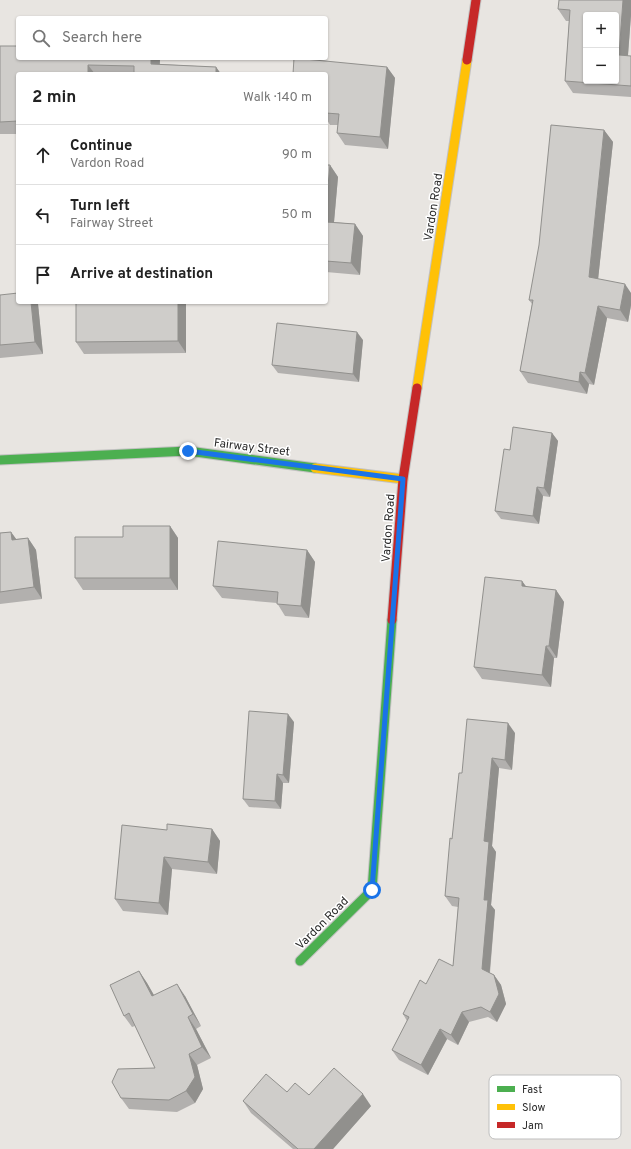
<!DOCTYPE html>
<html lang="en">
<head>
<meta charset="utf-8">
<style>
	:root { --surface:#fff; --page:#f2f2f2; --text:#222; --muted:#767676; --line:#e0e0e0 }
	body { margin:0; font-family:Overpass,sans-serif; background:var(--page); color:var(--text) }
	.controls { position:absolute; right:12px; top:12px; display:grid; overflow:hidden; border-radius:4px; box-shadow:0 1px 3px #0004 }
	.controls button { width:36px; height:36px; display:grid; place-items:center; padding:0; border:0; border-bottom:1px solid var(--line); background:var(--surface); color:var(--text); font:20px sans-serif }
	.stop { position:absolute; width:12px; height:12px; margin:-9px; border:3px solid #1a73e8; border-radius:50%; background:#fff }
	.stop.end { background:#1a73e8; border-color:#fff; box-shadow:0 1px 4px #0008 }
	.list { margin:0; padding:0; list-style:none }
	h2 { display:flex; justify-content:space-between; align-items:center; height:52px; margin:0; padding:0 16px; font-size:17px }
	h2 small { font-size:13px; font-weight:400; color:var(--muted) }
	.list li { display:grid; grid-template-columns:26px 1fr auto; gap:12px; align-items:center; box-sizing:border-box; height:60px; padding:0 16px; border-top:1px solid var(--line) }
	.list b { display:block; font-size:15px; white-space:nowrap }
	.list p { margin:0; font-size:13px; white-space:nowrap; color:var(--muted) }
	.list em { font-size:13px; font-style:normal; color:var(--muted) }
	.icon { flex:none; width:22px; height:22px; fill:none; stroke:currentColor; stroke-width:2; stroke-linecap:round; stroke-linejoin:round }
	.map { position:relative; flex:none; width:631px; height:1149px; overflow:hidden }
	.search { position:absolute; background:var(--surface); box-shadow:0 1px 3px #0004; left:16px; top:16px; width:312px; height:44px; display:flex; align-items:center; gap:10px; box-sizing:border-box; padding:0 14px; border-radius:4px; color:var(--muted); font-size:15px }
	.panel { position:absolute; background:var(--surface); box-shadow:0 1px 3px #0004; left:16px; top:72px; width:312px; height:232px; border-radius:4px }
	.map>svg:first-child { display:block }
</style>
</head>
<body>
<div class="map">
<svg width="631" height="1149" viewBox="0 0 631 1149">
	<rect width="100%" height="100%" fill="#e8e5e1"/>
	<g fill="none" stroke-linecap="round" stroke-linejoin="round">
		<g stroke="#c2c1c1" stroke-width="11">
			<g id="fast">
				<polyline points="0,460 188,451 315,468"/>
				<polyline points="300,961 372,890 392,620"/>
			</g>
		</g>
		<g stroke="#c2c1c1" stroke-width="11">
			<g id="slow">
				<polyline points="417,388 467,60"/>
				<polyline points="315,468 403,479"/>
			</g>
		</g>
		<g stroke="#c2c1c1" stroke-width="11">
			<g id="jam">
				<polyline points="467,60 476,0"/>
				<polyline points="392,620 403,479 417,388"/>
			</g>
		</g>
		<use href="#fast" stroke="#4caf50" stroke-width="9"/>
		<use href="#slow" stroke="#ffc107" stroke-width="9"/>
		<use href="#jam" stroke="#c62828" stroke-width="9"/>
	</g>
	<g fill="#b2b0ae">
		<polygon points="631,0 631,15 628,56 631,56 631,97 573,93 565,81 569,21 566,21 558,9"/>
		<polygon points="0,46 18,58 160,58 160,64 216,67 221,74 18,74 18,134 0,134"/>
		<polygon points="387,67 395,78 388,149 345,145 337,133 338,125 330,125 326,118 326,74"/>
		<polygon points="604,130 613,142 598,279 631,293 631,305 628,322 607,318 594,385 589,384 587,394 528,383 520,371 532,304 529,300"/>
		<polygon points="326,165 330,165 338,177 334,222 355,224 363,236 360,275 326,272"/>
		<polygon points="0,295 38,304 43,354 0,358"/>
		<polygon points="186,302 186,353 84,354 76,342"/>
		<polygon points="363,340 359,382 278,373 272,365"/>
		<polygon points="552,433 558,441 550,497 543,496 539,524 501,519 495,511 510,450"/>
		<polygon points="170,526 178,538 178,590 83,590 75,578 123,537"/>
		<polygon points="11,532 16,539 28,538 36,550 42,599 0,604 0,533"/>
		<polygon points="307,550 315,562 309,618 285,616 277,603 222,598 213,586"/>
		<polygon points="522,581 526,587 556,590 564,602 557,658 554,658 551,687 482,679 474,667"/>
		<polygon points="294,722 289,783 283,783 281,809 249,807 243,799"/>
		<polygon points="515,733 512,770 499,768 492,846 496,852 491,905 495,910 490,973 494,975 501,985 506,1004 497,1022 488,1017 469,1022 458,1045 447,1039 428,1075 399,1060 392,1050 407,1021 403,1014 426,984 453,966 458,907 452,906 445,896 452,839 462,773"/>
		<polygon points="212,829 220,841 217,874 172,869 168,915 123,911 115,899 167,830"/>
		<polygon points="139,971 147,983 154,995 185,996 201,1026 196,1029 211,1058 197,1065 203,1089 195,1103 177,1112 129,1109 121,1098 155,1068 135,1026 132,1027 124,1016"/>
		<polygon points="287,1092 371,1106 333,1149 293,1149 251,1113 243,1101"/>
	</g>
	<g fill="#91908d">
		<polygon points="623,0 631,0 631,15 627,67 619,55"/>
		<polygon points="151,58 160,58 159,74 151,64"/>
		<polygon points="88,65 95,74 88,74"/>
		<polygon points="216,67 221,74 216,74"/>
		<polygon points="387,67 395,78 388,149 380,137"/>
		<polygon points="604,130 613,142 597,289 589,277"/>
		<polygon points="330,165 338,177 333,233 326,223 326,207"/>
		<polygon points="355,224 363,236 360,275 351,263"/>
		<polygon points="625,284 631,293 631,305 628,322 620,310"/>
		<polygon points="31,302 37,302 38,304 43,354 35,342"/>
		<polygon points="178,302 186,302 186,353 178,341"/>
		<polygon points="598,306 607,318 594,385 585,373"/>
		<polygon points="357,332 363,340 359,382 353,374"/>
		<polygon points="580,372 589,384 587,394 579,382"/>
		<polygon points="552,433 558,441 550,497 544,488"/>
		<polygon points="537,487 543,496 539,524 533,516"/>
		<polygon points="170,526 178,538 178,590 170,578"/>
		<polygon points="11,532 19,543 12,540"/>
		<polygon points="28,538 36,550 42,599 34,587"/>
		<polygon points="307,550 315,562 309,618 301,606"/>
		<polygon points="522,581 531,593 522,586"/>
		<polygon points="556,590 564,602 557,658 549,646"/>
		<polygon points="546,646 554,658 551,687 542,675"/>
		<polygon points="288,714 294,722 289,783 283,775"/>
		<polygon points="508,723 515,733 512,770 505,760"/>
		<polygon points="492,758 499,768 492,846 496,852 491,905 495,910 489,979 482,969 484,841"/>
		<polygon points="277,774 283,783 281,809 275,801"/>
		<polygon points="212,829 220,841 217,874 208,862"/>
		<polygon points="164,857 172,869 168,915 159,903"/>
		<polygon points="139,971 147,983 161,1008 152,996"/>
		<polygon points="494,975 501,985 506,1004 497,1022 490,1012"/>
		<polygon points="177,984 185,996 201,1026 193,1014"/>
		<polygon points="462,1012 469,1022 458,1045 451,1035"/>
		<polygon points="188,1017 196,1029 211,1058 202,1047"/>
		<polygon points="440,1029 447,1039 428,1075 421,1065"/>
		<polygon points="189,1054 197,1065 203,1089 195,1103 186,1091"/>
		<polygon points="363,1094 371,1106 333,1149 314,1149"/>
	</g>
	<g fill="#cfcdca" stroke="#91908d" fill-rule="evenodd">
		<path d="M559,0H623L619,55L631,56V86L565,81L570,10L558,9ZM586,15H616V81H586Z"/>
		<polygon points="0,46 18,46 18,58 151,58 151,64 216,67 216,74 134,74 134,66 88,65 88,74 18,74 18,121 0,122"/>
		<polygon points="294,58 387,67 380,137 337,133 339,114 326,113 326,74 293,74"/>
		<polygon points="551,125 604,130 589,277 625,284 620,310 598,306 585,373 580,372 579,382 520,371 533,300 529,300 539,245"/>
		<polygon points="326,165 330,165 326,207"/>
		<polygon points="326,222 355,224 351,263 326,261"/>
		<polygon points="18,293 18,302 31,302 35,342 0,345 0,295"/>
		<polygon points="76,302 178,302 178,341 76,342"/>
		<polygon points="277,323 357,332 353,374 272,365"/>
		<polygon points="513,427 552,433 544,488 537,487 533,516 495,511 504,449 510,450"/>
		<polygon points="123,526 170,526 170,578 75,578 75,537 123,537"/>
		<polygon points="11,532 12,540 28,538 34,587 0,592 0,533"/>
		<polygon points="218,541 307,550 301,606 277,604 278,592 213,586"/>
		<polygon points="485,577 522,581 522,586 556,590 549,646 546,646 542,675 474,667"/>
		<polygon points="249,711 288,714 283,775 277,774 275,801 243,799"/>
		<polygon points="467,719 508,723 505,760 492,758 484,841 489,842 484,900 488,900 482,969 494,975 499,994 490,1012 481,1007 462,1012 451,1035 440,1029 421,1065 392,1050 409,1017 403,1014 420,980 426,984 439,959 453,966 459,898 445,896 450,838 452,839 459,773 462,773"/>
		<polygon points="167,824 212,829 208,862 164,857 159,903 115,899 122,825 167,830"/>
		<polygon points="139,971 152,996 177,984 193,1014 188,1017 202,1047 189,1054 195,1077 186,1091 169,1100 121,1098 112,1082 118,1069 155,1068 129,1013 124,1016 110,985"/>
		<polygon points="334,1068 363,1094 314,1149 298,1149 243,1101 266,1074 287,1092 295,1083 309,1095"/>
	</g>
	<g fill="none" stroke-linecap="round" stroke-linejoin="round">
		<polyline stroke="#1a73e8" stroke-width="5" points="188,451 403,479 372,890"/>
	</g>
	<g text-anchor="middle" stroke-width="3" stroke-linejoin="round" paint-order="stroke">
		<g font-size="12" fill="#2b2b2b" stroke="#fff">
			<text transform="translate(433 207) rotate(-81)" y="4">Vardon Road</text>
			<text transform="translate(252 447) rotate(7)" y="4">Fairway Street</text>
			<text transform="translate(388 528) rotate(-86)" y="4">Vardon Road</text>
			<text transform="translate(322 923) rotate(-45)" y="4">Vardon Road</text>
		</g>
	</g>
	<rect x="489" y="1075" width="132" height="64" rx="6" fill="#fff" stroke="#bfbfbf" stroke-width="1"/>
	<rect x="497" y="1086" width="18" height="6" fill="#4caf50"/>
	<rect x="497" y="1104" width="18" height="6" fill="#ffc107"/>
	<rect x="497" y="1122" width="18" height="6" fill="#c62828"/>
	<g font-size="11" fill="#2b2b2b">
		<text x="522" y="1093">Fast</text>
		<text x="522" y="1111">Slow</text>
		<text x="522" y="1129">Jam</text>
	</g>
</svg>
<div class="controls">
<button>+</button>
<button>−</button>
</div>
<div class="stop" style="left:372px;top:890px"></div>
<div class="stop end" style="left:188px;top:451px"></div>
<div class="search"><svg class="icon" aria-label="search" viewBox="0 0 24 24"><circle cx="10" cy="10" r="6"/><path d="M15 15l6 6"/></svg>Search here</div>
<section class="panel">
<h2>2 min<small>Walk · 140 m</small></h2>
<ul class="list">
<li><svg class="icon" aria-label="ahead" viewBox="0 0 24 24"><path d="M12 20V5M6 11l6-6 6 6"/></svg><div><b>Continue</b><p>Vardon Road</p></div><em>90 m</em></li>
<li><svg class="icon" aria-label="left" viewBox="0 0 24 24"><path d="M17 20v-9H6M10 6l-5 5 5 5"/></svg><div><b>Turn left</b><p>Fairway Street</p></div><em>50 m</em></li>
<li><svg class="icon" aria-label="arrive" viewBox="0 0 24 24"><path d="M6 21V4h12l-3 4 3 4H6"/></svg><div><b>Arrive at destination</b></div></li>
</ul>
</section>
</div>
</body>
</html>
